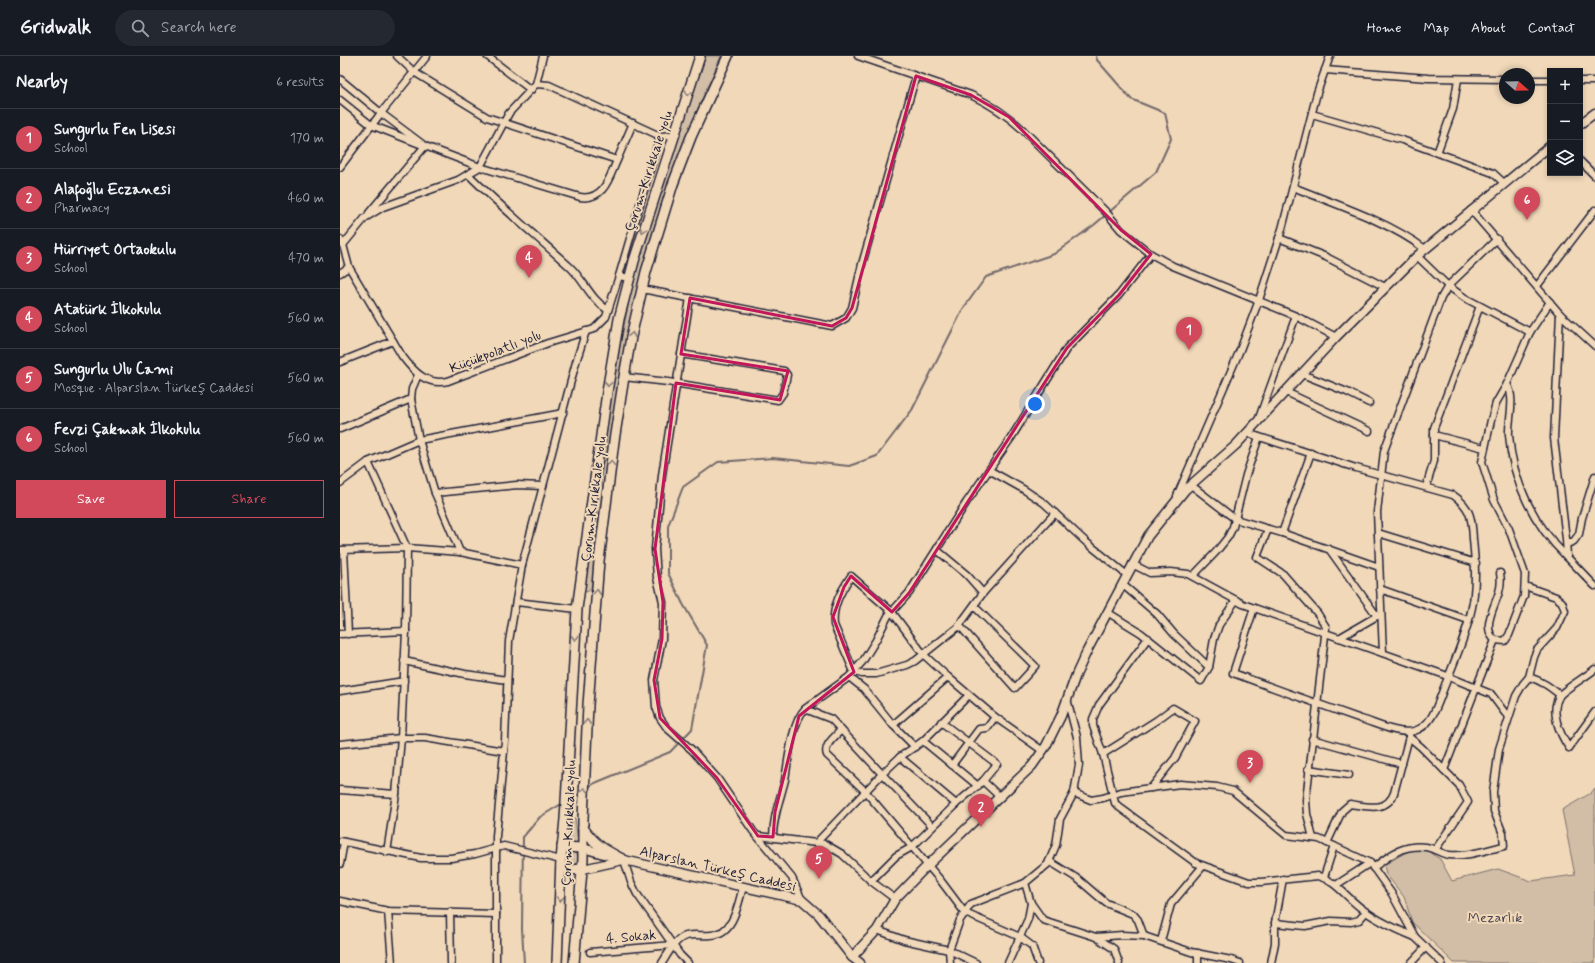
<!DOCTYPE html>
<html lang="en">
<head>
<meta charset="utf-8">
<style>
	:root { --surface:#171b24; --page:#242831; --text:#f1f3f6; --muted:#9ea1a6; --line:#363941; --accent:#d1495b }
	body { margin:0; font-family:Mynerve,sans-serif; background:var(--page); color:var(--text) }
	.controls { position:absolute; right:12px; top:12px; display:grid; overflow:hidden; border-radius:0px; box-shadow:0 2px 6px #0003 }
	.controls button { width:36px; height:36px; display:grid; place-items:center; padding:0; border:0; border-bottom:1px solid var(--line); background:var(--surface); color:var(--text); font:20px sans-serif }
	.compass { position:absolute; left:1159px; top:12px; width:36px; height:36px; border-radius:50%; background:var(--surface); box-shadow:0 2px 6px #0003; rotate:110deg }
	.you { position:absolute; left:695px; top:348px; width:14px; height:14px; margin:-10px; border:3px solid #fff; border-radius:50%; background:#1a73e8; box-shadow:0 0 0 6px #1a73e833 }
	.badge { display:grid; place-items:center; width:26px; height:26px; border-radius:50%; background:var(--accent); color:#fff; font-size:13px; font-weight:700 }
	.pin { position:absolute; translate:-50% -33px; filter:drop-shadow(0 1px 2px #0008) }
	.pin::after { content:''; position:absolute; top:21px; width:14px; height:12px; background:inherit; clip-path:polygon(0 0,100% 0,50% 100%) }
	.list { margin:0; padding:0; list-style:none }
	h2 { display:flex; justify-content:space-between; align-items:center; height:52px; margin:0; padding:0 16px; font-size:17px }
	h2 small { font-size:13px; font-weight:400; color:var(--muted) }
	.list li { display:grid; grid-template-columns:26px 1fr auto; gap:12px; align-items:center; box-sizing:border-box; height:60px; padding:0 16px; border-top:1px solid var(--line) }
	.list b { display:block; font-size:15px; white-space:nowrap }
	.list p { margin:0; font-size:13px; white-space:nowrap; color:var(--muted) }
	.list em { font-size:13px; font-style:normal; color:var(--muted) }
	.actions { display:flex; gap:8px; padding:12px 16px }
	.actions a { flex:1; padding:9px 0; border:1px solid var(--accent); border-radius:0px; text-align:center; font-size:14px; color:var(--accent) }
	.actions .main { background:var(--accent); color:#fff }
	.icon { flex:none; width:22px; height:22px; fill:none; stroke:currentColor; stroke-width:2; stroke-linecap:round; stroke-linejoin:round }
	.map { position:relative; flex:none; width:1255px; height:907px; overflow:hidden }
	header { display:flex; align-items:center; gap:24px; box-sizing:border-box; height:56px; padding:0 20px; background:var(--surface); border-bottom:1px solid var(--line) }
	header strong { font-size:19px }
	nav { display:flex; gap:22px; margin-inline-start:auto; font-size:14px }
	.search { width:280px; height:36px; background:var(--page); display:flex; align-items:center; gap:10px; box-sizing:border-box; padding:0 14px; border-radius:22px; color:var(--muted); font-size:15px }
	main { display:flex }
	aside { flex:1; background:var(--surface) }
	.map>svg:first-child { display:block }
</style>
</head>
<body>
<header>
<strong>Gridwalk</strong>
<div class="search"><svg class="icon" aria-label="search" viewBox="0 0 24 24"><circle cx="10" cy="10" r="6"/><path d="M15 15l6 6"/></svg>Search here</div>
<nav><a>Home</a><a>Map</a><a>About</a><a>Contact</a></nav>
</header>
<main>
<aside>
<h2>Nearby<small>6 results</small></h2>
<ul class="list">
<li><span class="badge">1</span><div><b>Sungurlu Fen Lisesi</b><p>School</p></div><em>170 m</em></li>
<li><span class="badge">2</span><div><b>Alafoğlu Eczanesi</b><p>Pharmacy</p></div><em>460 m</em></li>
<li><span class="badge">3</span><div><b>Hürriyet Ortaokulu</b><p>School</p></div><em>470 m</em></li>
<li><span class="badge">4</span><div><b>Atatürk İlkokulu</b><p>School</p></div><em>560 m</em></li>
<li><span class="badge">5</span><div><b>Sungurlu Ulu Cami</b><p>Mosque · Alparslan Türkeş Caddesi</p></div><em>560 m</em></li>
<li><span class="badge">6</span><div><b>Fevzi Çakmak İlkokulu</b><p>School</p></div><em>560 m</em></li>
</ul>
<div class="actions"><a class="main">Save</a><a>Share</a></div>
</aside>
<div class="map">
<svg width="1255" height="907" viewBox="0 0 1255 907">
	<rect width="100%" height="100%" fill="#f0d8b8"/>
	<filter id="ink" filterUnits="userSpaceOnUse"><feTurbulence type="fractalNoise" baseFrequency=".025" numOctaves="2"/><feDisplacementMap in="SourceGraphic" scale="8" xChannelSelector="R" yChannelSelector="G"/><feConvolveMatrix kernelMatrix="1 2 1 2 8 2 1 2 1" color-interpolation-filters="sRGB"/></filter>
	<g filter="url(#ink)">
		<g fill="#d2bea6" stroke="#7a7070">
			<path d="M366,0H381C367,32 352,64 340,97C324,138 310,181 300,223C274,325 264,430 251,533L247,536L244,535L243,530C258,435 269,339 289,245C307,162 340,80 366,0Z"/>
			<polygon points="1255,732 1255,907 1114,907 1072,866 1064,841 1046,818 1044,809 1070,794 1084,793 1100,803 1112,825 1158,813 1191,825 1235,819 1222,754 1251,737"/>
			<polygon points="232,762 235,762 238,787 228,787"/>
			<circle cx="232" cy="803" r="7"/>
		</g>
		<g fill="none" stroke-linecap="round" stroke-linejoin="round">
			<g stroke="#73696c" stroke-width="2">
				<polyline points="247,732 255,727 330,696 352,673 367,589 343,548 328,517 328,470 343,431 378,406 433,402 509,410 537,400 572,354 623,253 646,221 714,198 754,169 816,116 831,83 825,57 791,43 757,4 756,0"/>
				<polyline points="230,743 242,736"/>
				<polyline points="184,907 182,873 183,781 200,761 223,747"/>
			</g>
			<g stroke="#22223b" stroke-width="9">
				<g id="minor">
					<polyline points="57,0 74,16 147,61 277,104"/>
					<polyline points="147,0 191,34"/>
					<path d="M518,0L631,39C650,48 666,58 682,73L766,156L781,174L811,198L833,210L956,260L996,281"/>
					<polyline points="985,14 1088,22 1165,23"/>
					<path d="M0,23L41,57L85,90L140,111L240,141C265,145 270,119 278,102C283,90 288,79 293,67"/>
					<polyline points="1189,24 1210,24"/>
					<polyline points="1240,25 1255,25"/>
					<polyline points="196,28 203,0"/>
					<polyline points="0,44 31,69 85,90 29,157"/>
					<polyline points="972,58 1062,84 1153,117 1165,128"/>
					<polyline points="1097,97 1113,53 1118,23"/>
					<polyline points="1240,105 1255,120"/>
					<polyline points="0,111 41,57 87,0"/>
					<path d="M128,118C161,151 196,180 230,211C244,224 251,244 268,254"/>
					<path d="M953,131C997,149 1046,164 1085,193"/>
					<polyline points="1131,154 1220,258 1255,290"/>
					<polyline points="939,182 986,201 1045,231"/>
					<path d="M0,183L3,189L9,211L62,300C74,316 87,330 108,325L208,287L254,273L266,261L279,220L289,222"/>
					<polyline points="3,189 25,162 43,151 118,124 140,111 169,57 196,28 209,29 320,80 334,79"/>
					<polyline points="1077,200 1108,230 1125,242 1190,276"/>
					<polyline points="0,217 9,211"/>
					<polyline points="279,220 320,80"/>
					<polyline points="1197,230 1255,154"/>
					<polyline points="302,233 492,270 506,262 512,252 522,208 576,20"/>
					<polyline points="350,242 322,419 315,493 317,522 323,546 322,583 314,624 316,651 320,662 327,672 352,694 377,722 413,775 452,822 462,844"/>
					<polyline points="1220,258 1214,382 1226,483 1227,501 1255,530"/>
					<polyline points="0,306 53,285"/>
					<polyline points="962,318 1007,336 1029,347"/>
					<polyline points="78,319 72,333 71,343 79,384 95,437 120,496"/>
					<polyline points="284,321 328,326 438,344 443,337 447,319 444,315 341,298"/>
					<path d="M1167,328C1176,342 1168,364 1169,379C1172,425 1194,469 1227,501"/>
					<polyline points="946,336 1029,375"/>
					<polyline points="919,362 956,260"/>
					<polyline points="0,373 71,343"/>
					<path d="M907,377L1016,412L1113,439C1131,451 1132,463 1133,483C1135,501 1136,519 1134,538C1132,564 1115,605 1105,629C1098,646 1093,670 1074,675C1059,679 1035,667 1021,663C978,648 936,633 893,617L914,552"/>
					<polyline points="1094,379 1144,392"/>
					<polyline points="28,406 67,492 66,575 61,682 56,738 47,796"/>
					<polyline points="649,414 683,433 704,447 746,486 787,519"/>
					<polyline points="0,427 28,406 79,384 223,357"/>
					<polyline points="851,429 895,463 942,477 1039,511"/>
					<polyline points="1086,431 1094,405 1094,372 1140,250"/>
					<polyline points="95,437 177,429 203,430"/>
					<polyline points="837,440 900,294 919,244 942,173 977,37 990,0"/>
					<polyline points="928,473 917,501 943,518 978,558 986,571 966,744 967,758 973,782"/>
					<polyline points="942,477 971,397"/>
					<polyline points="1038,477 1136,507"/>
					<polyline points="1227,488 1234,485 1239,478 1242,462 1255,420"/>
					<polyline points="989,493 1037,560 1041,560"/>
					<polyline points="0,494 67,492 120,496 182,509"/>
					<polyline points="4,494 8,578"/>
					<path d="M597,494L627,519L643,537L618,571L575,605L567,609L536,618H522L514,616L494,569C492,550 501,535 511,520L552,556L584,599L608,621L655,661L703,695"/>
					<polyline points="792,508 810,517 831,516 848,518 903,548 1102,618 1151,638 1165,657 1169,660"/>
					<path d="M1160,517C1161,523 1161,530 1159,536C1155,550 1141,572 1155,584L1165,585L1169,579L1184,540L1185,518L1169,473L1154,444L1142,406L1151,364L1156,347L1167,328L1190,276L1210,246"/>
					<polyline points="853,520 876,496 888,481 893,471 906,419 919,381"/>
					<polyline points="782,528 817,558 834,578 869,611"/>
					<polyline points="1040,533 1128,564"/>
					<polyline points="643,537 715,457"/>
					<polyline points="176,546 237,553"/>
					<polyline points="767,556 801,577 861,625 869,611 874,583 879,569 896,544"/>
					<polyline points="619,569 675,632 695,610 634,550"/>
					<polyline points="0,578 66,575"/>
					<path d="M808,582L759,649L753,663V670L763,698L775,747L779,751L856,807L909,826H921L978,820C997,825 1008,844 1025,855C1040,866 1058,874 1075,881"/>
					<polyline points="999,582 1037,560"/>
					<polyline points="1043,597 1037,456 1044,395 1101,242 1108,230 1157,183"/>
					<polyline points="64,605 125,618 167,624"/>
					<path d="M1255,613C1247,620 1225,633 1220,639C1209,655 1220,678 1229,692L1255,656"/>
					<polyline points="509,621 524,633 553,669"/>
					<path d="M1189,621C1202,625 1210,631 1220,639"/>
					<polyline points="0,635 64,625"/>
					<polyline points="465,653 491,663 542,718 560,701 616,748"/>
					<path d="M501,674C495,681 483,689 487,699L525,735L601,825L625,857L680,881L692,890L698,907"/>
					<polyline points="1069,678 1069,681 1081,691 1119,729 1128,746 1095,794"/>
					<polyline points="972,683 1062,708"/>
					<polyline points="583,685 638,730"/>
					<polyline points="0,688 61,682 85,682 164,695"/>
					<polyline points="575,691 553,669 608,621"/>
					<polyline points="763,698 817,664 833,652 855,665 835,702 811,732"/>
					<polyline points="560,701 583,685 629,639"/>
					<polyline points="612,709 639,673 647,672 655,661"/>
					<polyline points="968,713 1009,719"/>
					<polyline points="1104,714 1155,584"/>
					<polyline points="643,725 660,741"/>
					<polyline points="0,734 56,738"/>
					<polyline points="734,737 751,744 763,742 781,736 840,728 877,731 893,735 946,779 979,783 1030,807 1052,838 1075,881 1102,907"/>
					<polyline points="418,780 485,788 502,798 531,825 555,843"/>
					<path d="M433,781C433,761 440,744 445,724C448,706 452,665 465,653L509,621L523,605L536,584L548,560L569,537L626,447L671,382L727,292L779,239L811,198"/>
					<polyline points="0,785 81,802 111,802 135,798 164,790 221,804"/>
					<polyline points="476,787 542,718 592,770"/>
					<path d="M987,787L1002,755L1010,748C1026,750 1047,757 1054,737L1069,681"/>
					<polyline points="284,804 291,826 297,838 340,899 348,907"/>
					<polyline points="709,805 738,823 766,847 793,858 798,864 804,880"/>
					<polyline points="0,808 4,786"/>
					<path d="M1033,812C1050,799 1063,788 1086,791C1094,792 1101,798 1109,799C1127,801 1146,794 1164,790L1163,778L1154,755L1153,736L1159,693L1176,640L1183,628L1189,621L1194,601L1197,594L1217,572L1225,555L1222,546L1216,541L1185,530"/>
					<polyline points="984,821 994,790"/>
					<polyline points="531,825 556,800 572,791 616,748 643,725 657,708 601,666"/>
					<polyline points="996,829 1030,807"/>
					<polyline points="0,845 48,855 156,858"/>
					<polyline points="691,847 703,864 756,881 774,893 779,907"/>
					<polyline points="48,855 52,907"/>
					<polyline points="110,856 111,907"/>
					<polyline points="935,867 965,870 991,865 1011,866 1019,864 1026,856"/>
					<polyline points="537,874 564,884 609,894 636,907"/>
					<polyline points="756,881 782,879 804,880 851,896 891,904 900,907"/>
					<polyline points="821,885 831,848 863,810"/>
					<polyline points="250,896 333,889"/>
					<polyline points="156,907 156,780 165,685 169,585 182,509 236,306 246,275"/>
					<path d="M322,907C328,898 335,883 346,880C354,878 363,880 371,879C394,878 398,848 403,831"/>
					<polyline points="610,907 609,894 620,864 631,848 685,827 708,808 716,789 720,763 734,737 739,709 737,681 727,643"/>
					<polyline points="668,907 688,863 691,847 685,827"/>
					<polyline points="858,907 858,897"/>
					<polyline points="931,907 935,887 935,867 943,823"/>
					<polyline points="1071,907 1086,891"/>
				</g>
			</g>
			<g stroke="#22223b" stroke-width="11">
				<g id="major">
					<polyline points="1240,68 1255,57"/>
					<polyline points="243,792 284,804 462,844 479,859 512,901 520,907"/>
					<polyline points="243,813 283,804"/>
					<polyline points="512,901 537,874 555,843 587,810 692,710 706,690 721,660 736,619 747,595 808,480 845,434 896,389 996,281 1077,200 1210,90"/>
				</g>
			</g>
			<g stroke="#22223b" stroke-width="12">
				<g id="highway">
					<path d="M243,772C256,790 265,794 284,804"/>
					<polyline points="222,791 243,792"/>
					<polyline points="221,810 229,814 243,813"/>
					<polyline points="217,907 221,804 225,763 237,553 267,336 279,263 294,205 360,0"/>
					<polyline points="234,907 243,803 243,763 248,649 259,505 274,385 284,321 291,281 306,216 333,128 351,81 388,0"/>
				</g>
			</g>
			<use href="#minor" stroke="#f0d8b8" stroke-width="6"/>
			<use href="#major" stroke="#f0d8b8" stroke-width="8"/>
			<use href="#highway" stroke="#f0d8b8" stroke-width="9"/>
		</g>
		<defs><path id="oneway-chevron" d="M-2-3.5L2.5 0L-2 3.5" fill="none" stroke-width="1.6" stroke-linecap="round" stroke-linejoin="round"/></defs>
		<g stroke="#897d7a">
			<use href="#oneway-chevron" transform="translate(348 37) rotate(108)"/>
			<use href="#oneway-chevron" transform="translate(303 174) rotate(107)"/>
			<use href="#oneway-chevron" transform="translate(292 279) rotate(-78)"/>
			<use href="#oneway-chevron" transform="translate(268 328) rotate(99)"/>
			<use href="#oneway-chevron" transform="translate(271 407) rotate(-83)"/>
			<use href="#oneway-chevron" transform="translate(257 536) rotate(-85)"/>
			<use href="#oneway-chevron" transform="translate(235 582) rotate(94)"/>
			<use href="#oneway-chevron" transform="translate(247 666) rotate(-87)"/>
			<use href="#oneway-chevron" transform="translate(244 734) rotate(-88)"/>
			<use href="#oneway-chevron" transform="translate(220 843) rotate(93)"/>
		</g>
	</g>
	<path fill="none" stroke="#c2185b" stroke-width="3" stroke-linejoin="round" d="M576,20L631,39L669,61L781,174L811,198L779,239L727,292L569,537L552,556L511,520L504,531L493,561L514,616L459,660L435,756L433,781L418,780L377,722L320,662L314,624L322,583L323,546L315,493L336,327L440,344L448,315L341,298L350,242L492,270L506,262L512,252Z"/>
	<g text-anchor="middle" stroke-width="4" stroke-linejoin="round" paint-order="stroke">
		<g font-size="14" fill="#22223b" stroke="#f0d8b8">
			<text transform="translate(308 115) rotate(-72)" y="5">Çorum-Kırıkkale yolu</text>
			<text transform="translate(155 295) rotate(-21)" y="5">Küçükpolatlı yolu</text>
			<text transform="translate(253 443) rotate(-83)" y="5">Çorum-Kırıkkale yolu</text>
			<text transform="translate(228 767) rotate(-88)" y="5">Çorum-Kırıkkale yolu</text>
			<text transform="translate(378 812) rotate(13)" y="5">Alparslan Türkeş Caddesi</text>
			<text transform="translate(291 880) rotate(-5)" y="5">4. Sokak</text>
		</g>
		<g font-size="14" fill="#454150" stroke="#f0d8b8">
			<text x="1155" y="866">Mezarlık</text>
		</g>
	</g>
</svg>
<div class="controls">
<button>+</button>
<button>−</button>
<button><svg class="icon" aria-label="layers" viewBox="0 0 24 24"><path d="M12 4l9 5-9 5-9-5zM3 14l9 5 9-5"/></svg></button>
</div>
<svg class="compass" viewBox="-18 -18 36 36"><path d="M0-13l5 13h-10z" fill="#e53935"/><path d="M0 13l5-13h-10z" fill="#9ea1a6"/></svg>
<div class="you"></div>
<div class="pin badge" style="left:849px;top:294px">1</div>
<div class="pin badge" style="left:641px;top:771px">2</div>
<div class="pin badge" style="left:910px;top:727px">3</div>
<div class="pin badge" style="left:189px;top:222px">4</div>
<div class="pin badge" style="left:479px;top:823px">5</div>
<div class="pin badge" style="left:1187px;top:164px">6</div>
</div>
</main>
</body>
</html>
